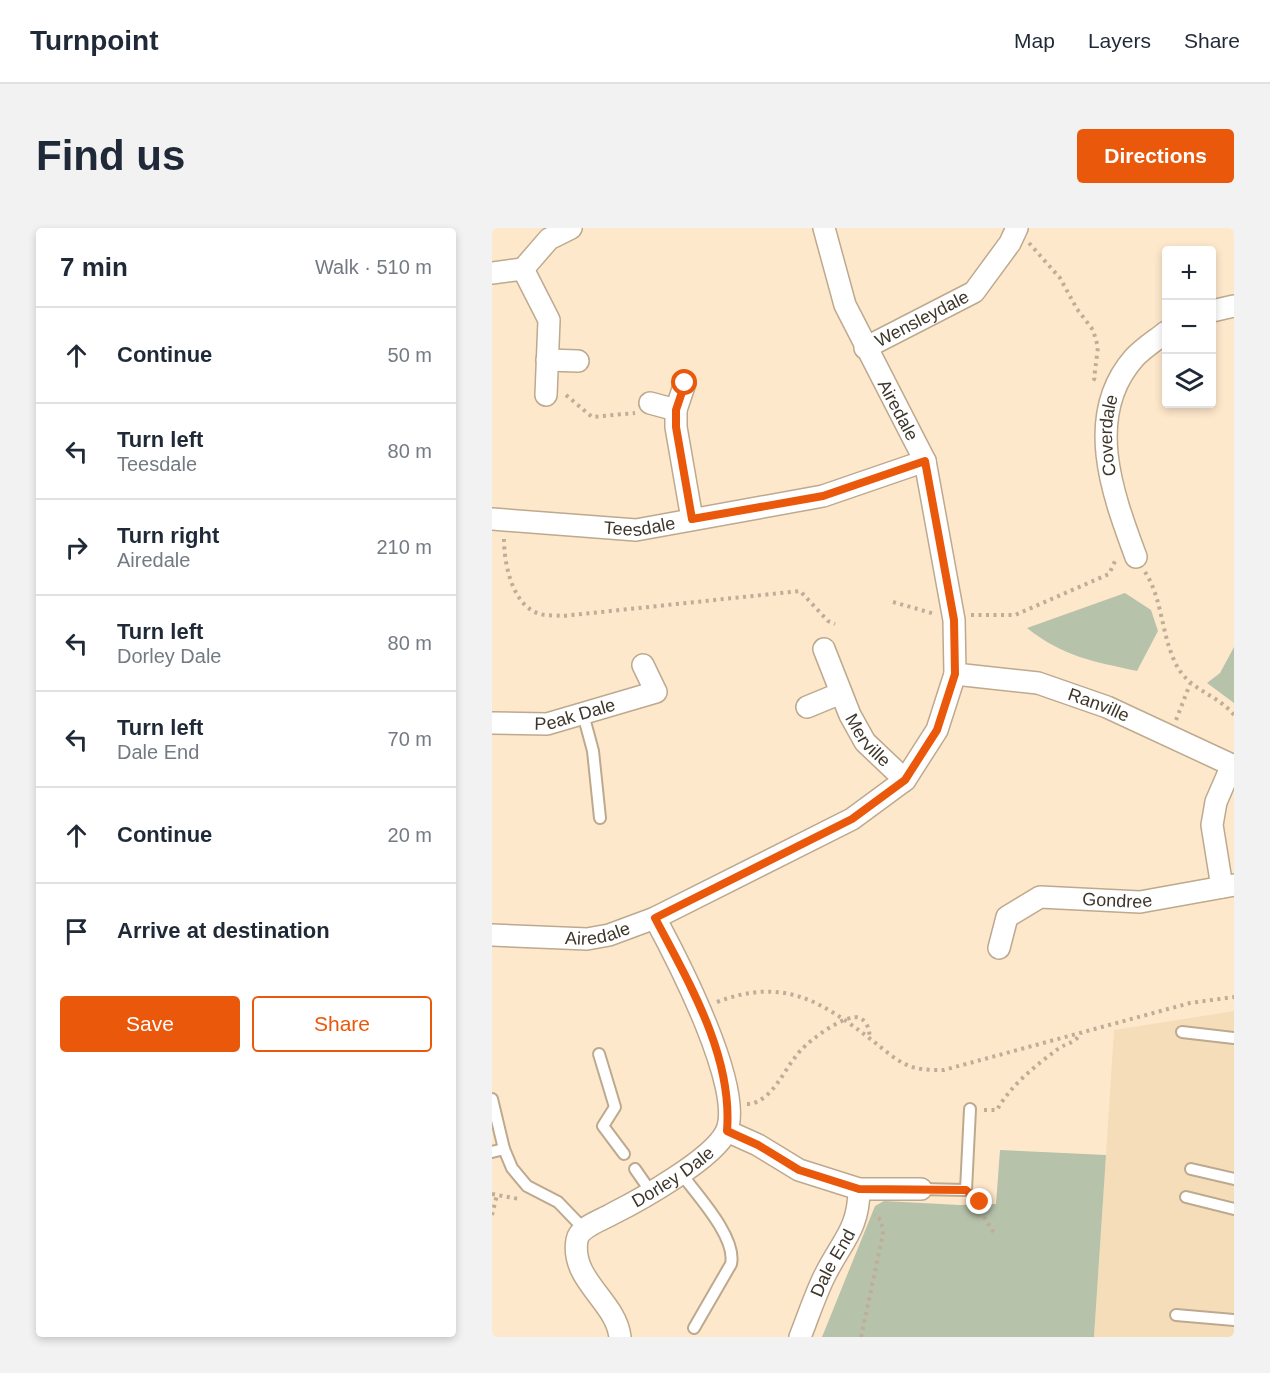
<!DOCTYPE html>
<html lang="en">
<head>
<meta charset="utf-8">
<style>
	:root { --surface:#fff; --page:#f2f2f3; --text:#1f2937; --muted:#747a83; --line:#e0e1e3; --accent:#ea580c }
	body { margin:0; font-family:Arial,sans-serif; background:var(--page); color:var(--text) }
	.controls { position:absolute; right:18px; top:18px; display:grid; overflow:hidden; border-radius:6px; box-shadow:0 3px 9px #0003 }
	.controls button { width:54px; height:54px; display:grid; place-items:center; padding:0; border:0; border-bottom:2px solid var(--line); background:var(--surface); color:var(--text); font:30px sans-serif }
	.stop { position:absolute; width:18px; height:18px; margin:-14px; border:4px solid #ea580c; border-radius:50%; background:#fff }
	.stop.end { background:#ea580c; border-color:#fff; box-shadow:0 2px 6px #0008 }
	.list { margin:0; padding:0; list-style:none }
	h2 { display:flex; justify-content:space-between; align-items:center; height:78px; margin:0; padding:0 24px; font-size:26px }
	h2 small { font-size:20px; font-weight:400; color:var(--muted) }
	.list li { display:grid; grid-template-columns:39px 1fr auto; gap:18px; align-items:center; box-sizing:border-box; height:96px; padding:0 24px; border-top:2px solid var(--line) }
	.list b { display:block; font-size:22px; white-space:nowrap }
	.list p { margin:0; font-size:20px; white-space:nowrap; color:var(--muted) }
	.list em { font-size:20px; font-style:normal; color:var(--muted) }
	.actions { display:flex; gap:12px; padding:18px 24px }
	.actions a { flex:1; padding:14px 0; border:2px solid var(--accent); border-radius:6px; text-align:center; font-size:21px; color:var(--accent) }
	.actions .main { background:var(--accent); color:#fff }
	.icon { flex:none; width:33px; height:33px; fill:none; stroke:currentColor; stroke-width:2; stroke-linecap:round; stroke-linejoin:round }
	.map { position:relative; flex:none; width:742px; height:1109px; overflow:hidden; border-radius:6px }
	header { display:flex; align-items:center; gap:36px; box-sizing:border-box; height:84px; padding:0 30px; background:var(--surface); border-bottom:2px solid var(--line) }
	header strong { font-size:28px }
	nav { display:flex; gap:33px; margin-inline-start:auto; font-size:21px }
	.intro { display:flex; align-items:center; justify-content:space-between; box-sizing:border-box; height:144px; padding:0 36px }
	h1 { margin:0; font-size:42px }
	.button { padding:15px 27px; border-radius:6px; background:var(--accent); color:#fff; font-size:21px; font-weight:700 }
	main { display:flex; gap:36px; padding:0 36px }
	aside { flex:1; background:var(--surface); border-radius:6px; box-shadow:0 3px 9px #0003 }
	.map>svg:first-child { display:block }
</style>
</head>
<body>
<header>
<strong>Turnpoint</strong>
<nav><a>Map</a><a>Layers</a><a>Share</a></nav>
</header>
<div class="intro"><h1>Find us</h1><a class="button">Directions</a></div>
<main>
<aside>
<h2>7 min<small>Walk · 510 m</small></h2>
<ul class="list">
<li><svg class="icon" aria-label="ahead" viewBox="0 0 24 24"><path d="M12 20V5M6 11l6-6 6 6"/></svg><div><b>Continue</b></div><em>50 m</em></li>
<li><svg class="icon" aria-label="left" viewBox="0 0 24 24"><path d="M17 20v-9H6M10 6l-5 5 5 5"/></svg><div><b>Turn left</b><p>Teesdale</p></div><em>80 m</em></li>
<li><svg class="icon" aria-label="right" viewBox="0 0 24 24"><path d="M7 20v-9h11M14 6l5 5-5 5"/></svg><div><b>Turn right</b><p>Airedale</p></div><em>210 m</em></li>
<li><svg class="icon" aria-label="left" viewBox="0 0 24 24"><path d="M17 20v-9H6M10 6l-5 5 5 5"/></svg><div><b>Turn left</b><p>Dorley Dale</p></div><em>80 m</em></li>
<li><svg class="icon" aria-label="left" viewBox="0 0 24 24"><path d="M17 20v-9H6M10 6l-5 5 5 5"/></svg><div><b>Turn left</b><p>Dale End</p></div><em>70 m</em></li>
<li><svg class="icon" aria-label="ahead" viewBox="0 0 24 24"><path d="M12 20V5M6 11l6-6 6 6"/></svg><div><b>Continue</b></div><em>20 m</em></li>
<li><svg class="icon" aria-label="arrive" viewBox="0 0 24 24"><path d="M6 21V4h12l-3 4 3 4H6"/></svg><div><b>Arrive at destination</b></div></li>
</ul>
<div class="actions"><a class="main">Save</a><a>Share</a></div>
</aside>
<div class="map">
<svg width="742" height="1109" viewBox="0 0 742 1109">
	<rect width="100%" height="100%" fill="#fee8cc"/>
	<polygon fill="#f6ddba" points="742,783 742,1109 602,1109 622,802"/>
	<g fill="#b7c2ab">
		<path d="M633,365L659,382L666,403L645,443C600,433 572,429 535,400Z"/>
		<polygon points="742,419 742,475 715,455 728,445"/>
		<polygon points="508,922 614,927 602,1109 330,1109 383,978 392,973 468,977 504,976"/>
	</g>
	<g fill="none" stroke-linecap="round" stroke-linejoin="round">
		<g stroke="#bda98e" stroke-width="14">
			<g id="lane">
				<polyline points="91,486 101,523 108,590"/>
				<polyline points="690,804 742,810"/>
				<polyline points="107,826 123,879 111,898 132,926"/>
				<polyline points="0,871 12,921 20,940 35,958 66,974 92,1001"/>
				<polyline points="0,924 12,921"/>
				<polyline points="143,941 159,964"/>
				<polyline points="699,941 742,951"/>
				<path d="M188,944C204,966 245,1009 239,1036L202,1100"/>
				<polyline points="429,961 474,962 478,881"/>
				<polyline points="694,969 742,981"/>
				<polyline points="684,1087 742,1092"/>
			</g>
		</g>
		<g stroke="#bda98e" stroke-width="24">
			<g id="street">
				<polyline points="31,41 57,11 79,0"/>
				<polyline points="0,45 31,41 57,92 54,167"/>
				<polyline points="720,83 742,78"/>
				<path id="s1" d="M373,120L482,64L518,15L525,0"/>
				<polyline points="55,132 86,133"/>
				<polyline points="193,155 184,182 184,199 200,291"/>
				<polyline points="158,175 184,182"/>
				<path id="s2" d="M0,291L144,302L331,268L433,233"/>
				<path id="s3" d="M644,329C621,267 591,188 642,130C651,120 664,112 674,104"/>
				<path id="s4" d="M332,421L358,487L373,514L413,552"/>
				<path id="s5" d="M463,446L546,455L615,479L742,538"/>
				<polyline points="315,479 349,465"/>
				<path id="s6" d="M0,495L55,496L164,464L151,437"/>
				<polyline points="730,659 720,597 724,574 740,537"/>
				<path id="s7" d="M0,707L95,711L117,707L163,690L360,591L413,552L445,502L463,446L462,392L433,233L353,77L332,0"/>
				<path id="s8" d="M507,720L515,689L548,669L648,674L742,657"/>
				<polyline points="235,903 266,917 307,942 367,961 429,961"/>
				<path id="s9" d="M128,1109C124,1073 78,1052 85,1012C87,999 110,992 120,986C148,972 221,931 234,904C254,863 184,729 163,690"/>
				<path id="s10" d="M308,1109C316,1089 323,1067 333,1047C350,1013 367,1001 367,961"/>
			</g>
		</g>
		<g stroke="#bfad97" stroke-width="4" stroke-dasharray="3 4.5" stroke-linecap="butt">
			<polyline points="537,15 568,50 585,81 601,102 606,119 602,151 607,153"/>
			<polyline points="74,167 100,189 143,185"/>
			<path d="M12,311C12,335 20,378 48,386C55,388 64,387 71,388L308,363L336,393L343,396"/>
			<path d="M653,344C670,370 669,403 682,432C695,463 723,464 742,487"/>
			<polyline points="401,374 443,386"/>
			<polyline points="479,387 523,387 617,346 624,331"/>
			<polyline points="684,492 698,456"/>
			<path d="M225,774C291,749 328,772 381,813C394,823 407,836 424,840C432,842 443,842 452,842L698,775L742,769"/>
			<path d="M255,876C263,876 269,872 275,867C289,854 296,836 309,822C318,812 355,784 368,790C376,794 377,802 378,810"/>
			<path d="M492,882H505C518,858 544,837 566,821C576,814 582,816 589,805"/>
			<polyline points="0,966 27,971"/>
			<polyline points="483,970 488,973 490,986 502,1005"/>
			<polyline points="0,987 5,967"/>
			<polyline points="369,1109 391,1006 389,992 382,987"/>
		</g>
		<use href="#lane" stroke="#fff" stroke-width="10"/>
		<use href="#street" stroke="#fff" stroke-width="21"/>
	</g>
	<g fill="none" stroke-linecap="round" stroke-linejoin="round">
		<path stroke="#ea580c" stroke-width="8" d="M193,155L184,182V199L200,291L331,268L433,233L462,392L463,446L445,502L413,552L360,591L163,690C197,755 241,828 235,903L266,917L307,942L367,961L474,962L488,974"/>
	</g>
	<g text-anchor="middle" stroke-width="4.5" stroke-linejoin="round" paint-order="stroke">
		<g font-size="18" fill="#3e362b" stroke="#fff">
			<text dy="6" stroke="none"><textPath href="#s1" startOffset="64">Wensleydale</textPath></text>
			<text transform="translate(406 182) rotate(62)" y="6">Airedale</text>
			<text dy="6" stroke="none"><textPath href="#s3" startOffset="126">Coverdale</textPath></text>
			<text dy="6" stroke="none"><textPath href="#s2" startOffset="148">Teesdale</textPath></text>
			<text dy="6" stroke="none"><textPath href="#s5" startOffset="148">Ranville</textPath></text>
			<text dy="6" stroke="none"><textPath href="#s6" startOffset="84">Peak Dale</textPath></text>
			<text dy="6" stroke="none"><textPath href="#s4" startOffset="102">Merville</textPath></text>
			<text dy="6" stroke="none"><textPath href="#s8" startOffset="148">Gondree</textPath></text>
			<text dy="6" stroke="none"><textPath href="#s7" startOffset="106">Airedale</textPath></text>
			<text dy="6" stroke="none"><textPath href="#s9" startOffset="225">Dorley Dale</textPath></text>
			<text dy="6" stroke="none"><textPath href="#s10" startOffset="81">Dale End</textPath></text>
		</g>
	</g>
</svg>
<div class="controls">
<button>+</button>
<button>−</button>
<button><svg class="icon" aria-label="layers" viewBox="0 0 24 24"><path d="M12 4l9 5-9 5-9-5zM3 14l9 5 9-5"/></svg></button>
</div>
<div class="stop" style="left:193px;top:155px"></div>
<div class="stop end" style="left:488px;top:974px"></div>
</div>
</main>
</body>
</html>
